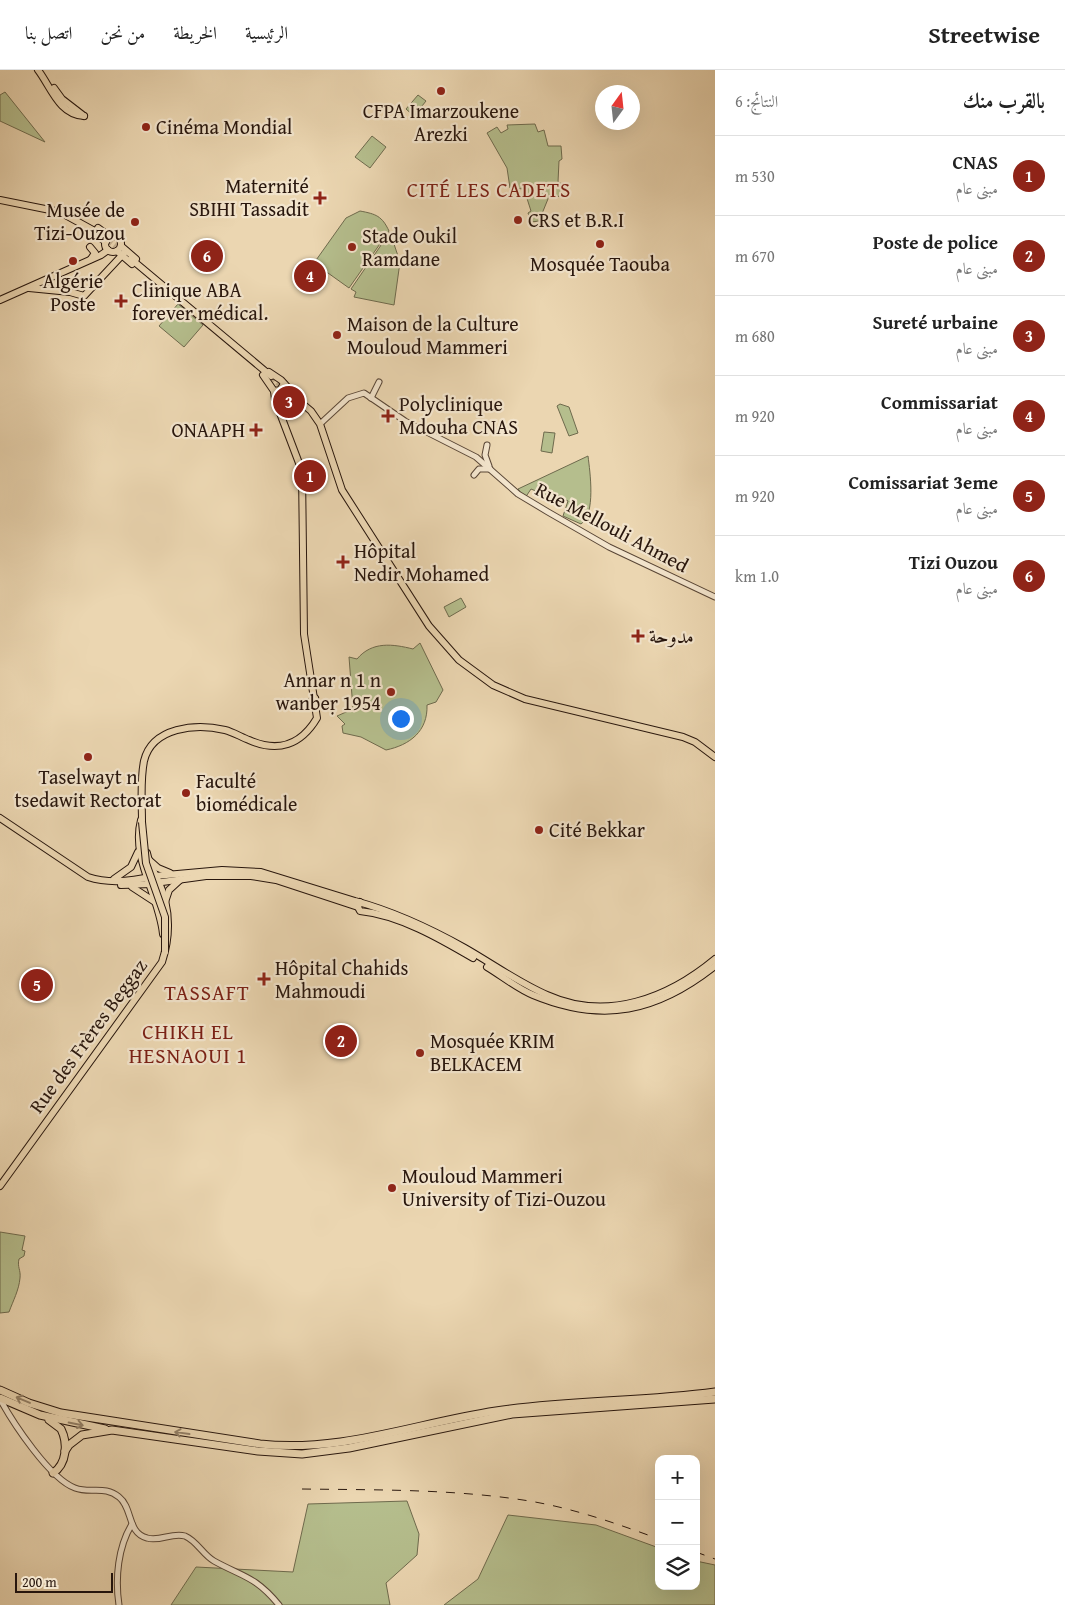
<!DOCTYPE html>
<html lang="ar">
<head>
<meta charset="utf-8">
<style>
	:root { --surface:#fff; --page:#f6f6f6; --text:#222; --muted:#767676; --line:#e0e0e0; --accent:#8f2418 }
	body { margin:0; font-family:"Gentium Book Plus",Amiri,serif; background:var(--page); color:var(--text); direction:rtl }
	.controls { position:absolute; right:15px; bottom:15px; display:grid; overflow:hidden; border-radius:10px; box-shadow:0 5px 20px #0002 }
	.controls button { width:45px; height:45px; display:grid; place-items:center; padding:0; border:0; border-bottom:1px solid var(--line); background:var(--surface); color:var(--text); font:25px sans-serif }
	.compass { position:absolute; left:595px; top:15px; width:45px; height:45px; border-radius:50%; background:var(--surface); box-shadow:0 5px 20px #0002; rotate:15deg }
	.scale { position:absolute; left:15px; bottom:12px; width:98px; box-sizing:border-box; padding-left:5px; border:2px solid #28160d; border-top:0; font-size:14px; line-height:18px; white-space:nowrap; color:#28160d; -webkit-text-stroke:4px #f2e4cc; paint-order:stroke }
	.you { position:absolute; left:400px; top:648px; width:18px; height:18px; margin:-12px; border:4px solid #fff; border-radius:50%; background:#1a73e8; box-shadow:0 0 0 8px #1a73e833 }
	.badge { display:grid; place-items:center; width:32px; height:32px; border-radius:50%; background:var(--accent); color:#fff; font-size:16px; font-weight:700 }
	.pin { position:absolute; translate:-50% -50%; border:2px solid #fff; box-shadow:0 1px 5px #0006 }
	.list { margin:0; padding:0; list-style:none }
	h2 { display:flex; justify-content:space-between; align-items:center; height:65px; margin:0; padding:0 20px; font-size:21px }
	h2 small { font-size:16px; font-weight:400; color:var(--muted) }
	.list li { display:grid; grid-template-columns:32px 1fr auto; gap:15px; align-items:center; box-sizing:border-box; height:80px; padding:0 20px; border-top:1px solid var(--line) }
	.list b { display:block; font-size:19px; white-space:nowrap }
	.list p { margin:0; font-size:16px; white-space:nowrap; color:var(--muted) }
	.list em { font-size:16px; font-style:normal; color:var(--muted) }
	.icon { flex:none; width:28px; height:28px; fill:none; stroke:currentColor; stroke-width:2; stroke-linecap:round; stroke-linejoin:round }
	.map { position:relative; flex:none; width:715px; height:1535px; overflow:hidden; direction:ltr }
	header { display:flex; align-items:center; gap:30px; box-sizing:border-box; height:70px; padding:0 25px; background:var(--surface); border-bottom:1px solid var(--line) }
	header strong { font-size:24px }
	nav { display:flex; gap:28px; margin-inline-start:auto; font-size:18px }
	main { display:flex }
	aside { flex:1; background:var(--surface) }
	.map>svg:first-child { display:block }
</style>
</head>
<body>
<header>
<strong>Streetwise</strong>
<nav><a>الرئيسية</a><a>الخريطة</a><a>من نحن</a><a>اتصل بنا</a></nav>
</header>
<main>
<aside>
<h2>بالقرب منك<small>النتائج: 6</small></h2>
<ul class="list">
<li><span class="badge">1</span><div><b>CNAS</b><p>مبنى عام</p></div><em>530 m</em></li>
<li><span class="badge">2</span><div><b>Poste de police</b><p>مبنى عام</p></div><em>670 m</em></li>
<li><span class="badge">3</span><div><b>Sureté urbaine</b><p>مبنى عام</p></div><em>680 m</em></li>
<li><span class="badge">4</span><div><b>Commissariat</b><p>مبنى عام</p></div><em>920 m</em></li>
<li><span class="badge">5</span><div><b>Comissariat 3eme</b><p>مبنى عام</p></div><em>920 m</em></li>
<li><span class="badge">6</span><div><b>Tizi Ouzou</b><p>مبنى عام</p></div><em>1.0 km</em></li>
</ul>
</aside>
<div class="map">
<svg width="715" height="1535" viewBox="0 0 715 1535">
	<rect width="100%" height="100%" fill="#ebd6b1"/>
	<filter id="stains"><feTurbulence type="fractalNoise" baseFrequency=".004" numOctaves="4"/><feColorMatrix values="0 0 0 0 .2 0 0 0 0 .09 0 0 0 0 .02 0 0 0 .5 -.17"/></filter>
	<radialGradient id="worn" r=".72"><stop offset=".6" stop-color="#630" stop-opacity="0"/><stop offset="1" stop-color="#630" stop-opacity=".3"/></radialGradient>
	<g fill="#b5be8d" stroke="#6e6a4d">
		<polygon points="5,22 45,72 0,51 0,25"/>
		<polygon points="418,25 426,31 414,46 406,39"/>
		<polygon points="535,54 538,62 544,60 548,76 561,76 562,89 559,91 558,112 566,116 561,127 550,124 539,151 531,152 528,143 531,141 524,119 510,118 507,98 487,63 497,57 501,63 508,59 507,55"/>
		<polygon points="372,66 386,77 370,98 355,87"/>
		<path d="M360,141C376,144 382,146 389,161L349,218L314,193L346,148Z"/>
		<polygon points="390,162 400,192 394,235 354,227 356,222 351,219"/>
		<polygon points="178,234 203,255 184,277 159,256"/>
		<polygon points="560,334 569,337 578,363 569,366 557,336"/>
		<polygon points="544,362 555,363 552,383 541,381"/>
		<path d="M588,386C590,402 596,444 581,454L563,446L568,431L556,424L553,428L531,419L525,428L518,419Z"/>
		<polygon points="461,528 466,537 449,547 444,537"/>
		<path d="M420,573L443,620L436,632L427,635C428,661 410,675 386,680L361,667L343,663L342,656L345,654L337,646L353,639L349,587L357,589C372,571 393,574 413,579Z"/>
		<path d="M0,1162L25,1166L22,1180L25,1181L24,1186L19,1189C17,1197 21,1200 20,1208C19,1220 13,1231 9,1242L0,1243Z"/>
		<polygon points="407,1431 419,1464 417,1485 386,1513 390,1535 171,1535 196,1497 293,1502 308,1434"/>
		<polygon points="508,1445 596,1455 659,1478 659,1516 696,1516 696,1491 715,1495 715,1535 444,1535 478,1509"/>
	</g>
	<g fill="none" stroke-linecap="round" stroke-linejoin="round">
		<g stroke="#c4b090" stroke-width="6" stroke-dasharray="6 3" stroke-linecap="butt">
			<polyline points="100,164 124,183"/>
			<polyline points="271,306 285,319"/>
		</g>
		<g stroke="#594636" stroke-width="7">
			<g id="minor">
				<polyline points="371,328 379,312"/>
				<polyline points="320,354 348,328 364,323 405,351 476,387 518,424 548,442 609,477 715,527"/>
				<polyline points="487,375 485,385 489,396"/>
				<polyline points="474,405 479,399 490,399"/>
				<path d="M0,1329C13,1353 50,1409 75,1418C90,1424 105,1415 119,1427C133,1438 127,1463 147,1468C160,1472 172,1462 185,1466C197,1471 203,1485 214,1491C243,1507 255,1506 279,1535"/>
				<path d="M119,1535C115,1508 118,1477 132,1454"/>
			</g>
		</g>
		<g stroke="#28160d" stroke-width="8">
			<g id="major">
				<path d="M38,0C51,17 59,45 84,46"/>
				<polyline points="54,18 62,29 84,46"/>
				<polyline points="0,130 60,142 100,164"/>
				<polyline points="98,158 110,167"/>
				<polyline points="95,164 106,172"/>
				<circle cx="113" cy="174" r="8"/>
				<polyline points="121,176 136,189"/>
				<polyline points="90,177 95,183 91,189"/>
				<polyline points="117,181 132,194"/>
				<polyline points="131,189 271,306"/>
				<polyline points="29,218 70,222 84,226 126,181"/>
				<polyline points="0,230 101,185 108,180"/>
				<polyline points="269,302 281,310 291,321"/>
				<polyline points="263,305 274,321 280,320 284,314"/>
				<polyline points="286,320 311,341 320,354 342,420 429,556 459,590 493,615 525,629 683,667 695,672 715,687"/>
				<polyline points="306,633 312,632 315,628"/>
				<path d="M0,748L88,807C109,814 134,811 154,806"/>
				<path d="M141,750C131,789 159,825 163,864"/>
				<path d="M142,752C142,733 140,711 144,691C152,657 196,653 225,660C233,662 241,667 249,670C278,683 301,675 317,648L304,564L302,401L275,330L274,321"/>
				<polyline points="149,790 158,798 170,803"/>
				<path d="M155,806L222,800L261,802L355,831C392,841 431,859 465,878C493,894 519,913 547,925C607,952 668,928 715,889"/>
				<polyline points="114,809 131,797 138,782"/>
				<polyline points="155,813 206,806 251,806 276,810 358,837"/>
				<polyline points="121,815 152,814"/>
				<polyline points="132,817 155,832"/>
				<polyline points="165,832 169,820 181,809"/>
				<path d="M360,832L358,837L360,841C399,845 439,868 473,888"/>
				<path d="M487,897C502,906 518,919 533,925C603,954 657,942 715,896"/>
				<path d="M0,1116L162,892C171,864 170,835 157,808C153,800 149,793 147,783"/>
			</g>
		</g>
		<g stroke="#28160d" stroke-width="9">
			<g id="highway">
				<path d="M0,1320L29,1333L61,1343L260,1374C341,1383 416,1353 496,1341C568,1330 642,1332 715,1322"/>
				<polyline points="0,1328 40,1345 105,1359"/>
				<path d="M49,1350L61,1359C68,1373 67,1394 53,1403"/>
				<polyline points="65,1381 69,1375 82,1365 112,1360 258,1381 302,1384 349,1378 512,1344 715,1329"/>
			</g>
		</g>
		<use href="#minor" stroke="#f2e4cc" stroke-width="5"/>
		<use href="#major" stroke="#ebd6b1" stroke-width="6"/>
		<use href="#highway" stroke="#ebd6b1" stroke-width="7"/>
		<g stroke="#28160d" stroke-width="1" stroke-dasharray="9 9" stroke-linecap="butt">
			<path d="M302,1419C376,1420 450,1419 523,1430C570,1437 615,1453 659,1469"/>
			<polyline points="696,1482 715,1489"/>
		</g>
		<g stroke="#28160d" stroke-width="8" stroke-linecap="butt">
			<polyline id="major-bridge" points="142,752 146,793 165,847 165,882"/>
		</g>
		<use href="#major-bridge" stroke="#ebd6b1" stroke-width="6"/>
	</g>
	<defs><path id="oneway-shaft" d="M-6 0H5M1.5-3L5.5 0L1.5 3" fill="none" stroke-width="1.6" stroke-linecap="round" stroke-linejoin="round" transform="scale(1.25)"/></defs>
	<g stroke="#938067">
		<use href="#oneway-shaft" transform="translate(23 1330) rotate(-157)"/>
		<use href="#oneway-shaft" transform="translate(76 1354) rotate(11)"/>
		<use href="#oneway-shaft" transform="translate(182 1363) rotate(-172)"/>
	</g>
	<g fill="#8f2418" stroke="#f2e4cc" stroke-width="2">
		<circle cx="441" cy="21" r="5"/>
		<circle cx="146" cy="57" r="5"/>
		<path d="M317.5 120.5h5v5h5v5h-5v5h-5v-5h-5v-5h5z"/>
		<circle cx="518" cy="150" r="5"/>
		<circle cx="135" cy="152" r="5"/>
		<circle cx="600" cy="174" r="5"/>
		<circle cx="352" cy="177" r="5"/>
		<circle cx="73" cy="191" r="5"/>
		<path d="M118.5 223.5h5v5h5v5h-5v5h-5v-5h-5v-5h5z"/>
		<circle cx="337" cy="265" r="5"/>
		<path d="M385.5 338.5h5v5h5v5h-5v5h-5v-5h-5v-5h5z"/>
		<path d="M253.5 352.5h5v5h5v5h-5v5h-5v-5h-5v-5h5z"/>
		<path d="M340.5 484.5h5v5h5v5h-5v5h-5v-5h-5v-5h5z"/>
		<path d="M635.5 558.5h5v5h5v5h-5v5h-5v-5h-5v-5h5z"/>
		<circle cx="391" cy="622" r="5"/>
		<circle cx="88" cy="687" r="5"/>
		<circle cx="186" cy="723" r="5"/>
		<circle cx="539" cy="760" r="5"/>
		<path d="M261.5 901.5h5v5h5v5h-5v5h-5v-5h-5v-5h5z"/>
		<circle cx="420" cy="983" r="5"/>
		<circle cx="392" cy="1118" r="5"/>
	</g>
	<g text-anchor="middle" stroke-width="4.5" stroke-linejoin="round" paint-order="stroke">
		<g font-size="20" fill="#28160d" stroke="#f2e4cc" text-anchor="start">
			<text x="441" y="48" text-anchor="middle">CFPA Imarzoukene<tspan x="441" dy="23">Arezki</tspan></text>
			<text x="156" y="64">Cinéma Mondial</text>
			<text x="309" y="123" text-anchor="end">Maternité<tspan x="309" dy="23">SBIHI Tassadit</tspan></text>
			<text x="125" y="147" text-anchor="end">Musée de<tspan x="125" dy="23">Tizi-Ouzou</tspan></text>
			<text x="528" y="157">CRS et B.R.I</text>
			<text x="362" y="173">Stade Oukil<tspan x="362" dy="23">Ramdane</tspan></text>
			<text x="600" y="201" text-anchor="middle">Mosquée Taouba</text>
			<text x="73" y="218" text-anchor="middle">Algérie<tspan x="73" dy="23">Poste</tspan></text>
			<text x="132" y="227">Clinique ABA<tspan x="132" dy="23">forever médical.</tspan></text>
			<text x="347" y="261">Maison de la Culture<tspan x="347" dy="23">Mouloud Mammeri</tspan></text>
			<text x="399" y="341">Polyclinique<tspan x="399" dy="23">Mdouha CNAS</tspan></text>
			<text x="245" y="367" text-anchor="end">ONAAPH</text>
			<text x="354" y="488">Hôpital<tspan x="354" dy="23">Nedir Mohamed</tspan></text>
			<text x="649" y="573">مدوحة</text>
			<text x="381" y="617" text-anchor="end">Annar n 1 n<tspan x="381" dy="23">wanbeṛ 1954</tspan></text>
			<text x="88" y="714" text-anchor="middle">Taselwayt n<tspan x="88" dy="23">tsedawit Rectorat</tspan></text>
			<text x="196" y="718">Faculté<tspan x="196" dy="23">biomédicale</tspan></text>
			<text x="549" y="767">Cité Bekkar</text>
			<text x="275" y="905">Hôpital Chahids<tspan x="275" dy="23">Mahmoudi</tspan></text>
			<text x="430" y="978">Mosquée KRIM<tspan x="430" dy="23">BELKACEM</tspan></text>
			<text x="402" y="1113">Mouloud Mammeri<tspan x="402" dy="23">University of Tizi-Ouzou</tspan></text>
		</g>
		<g font-size="20" fill="#28160d" stroke="#f2e4cc">
			<text transform="translate(612 457) rotate(28)" y="7">Rue Mellouli Ahmed</text>
			<text transform="translate(88 966) rotate(-54)" y="7">Rue des Frères Beggaz</text>
		</g>
		<g font-size="21" letter-spacing="1" fill="#7a1f14" stroke="#f2e4cc">
			<text x="489" y="127">CITÉ LES CADETS</text>
			<text x="207" y="930">TASSAFT</text>
			<text x="188" y="969">CHIKH EL<tspan x="188" dy="24">HESNAOUI 1</tspan></text>
		</g>
	</g>
	<rect width="100%" height="100%" filter="url(#stains)"/>
	<rect width="100%" height="100%" fill="url(#worn)"/>
</svg>
<div class="controls">
<button>+</button>
<button>−</button>
<button><svg class="icon" aria-label="layers" viewBox="0 0 24 24"><path d="M12 4l9 5-9 5-9-5zM3 14l9 5 9-5"/></svg></button>
</div>
<svg class="compass" viewBox="-18 -18 36 36"><path d="M0-13l5 13h-10z" fill="#e53935"/><path d="M0 13l5-13h-10z" fill="#767676"/></svg>
<div class="scale">200 m</div>
<div class="you"></div>
<div class="pin badge" style="left:310px;top:406px">1</div>
<div class="pin badge" style="left:341px;top:971px">2</div>
<div class="pin badge" style="left:289px;top:332px">3</div>
<div class="pin badge" style="left:310px;top:206px">4</div>
<div class="pin badge" style="left:37px;top:915px">5</div>
<div class="pin badge" style="left:207px;top:186px">6</div>
</div>
</main>
</body>
</html>
